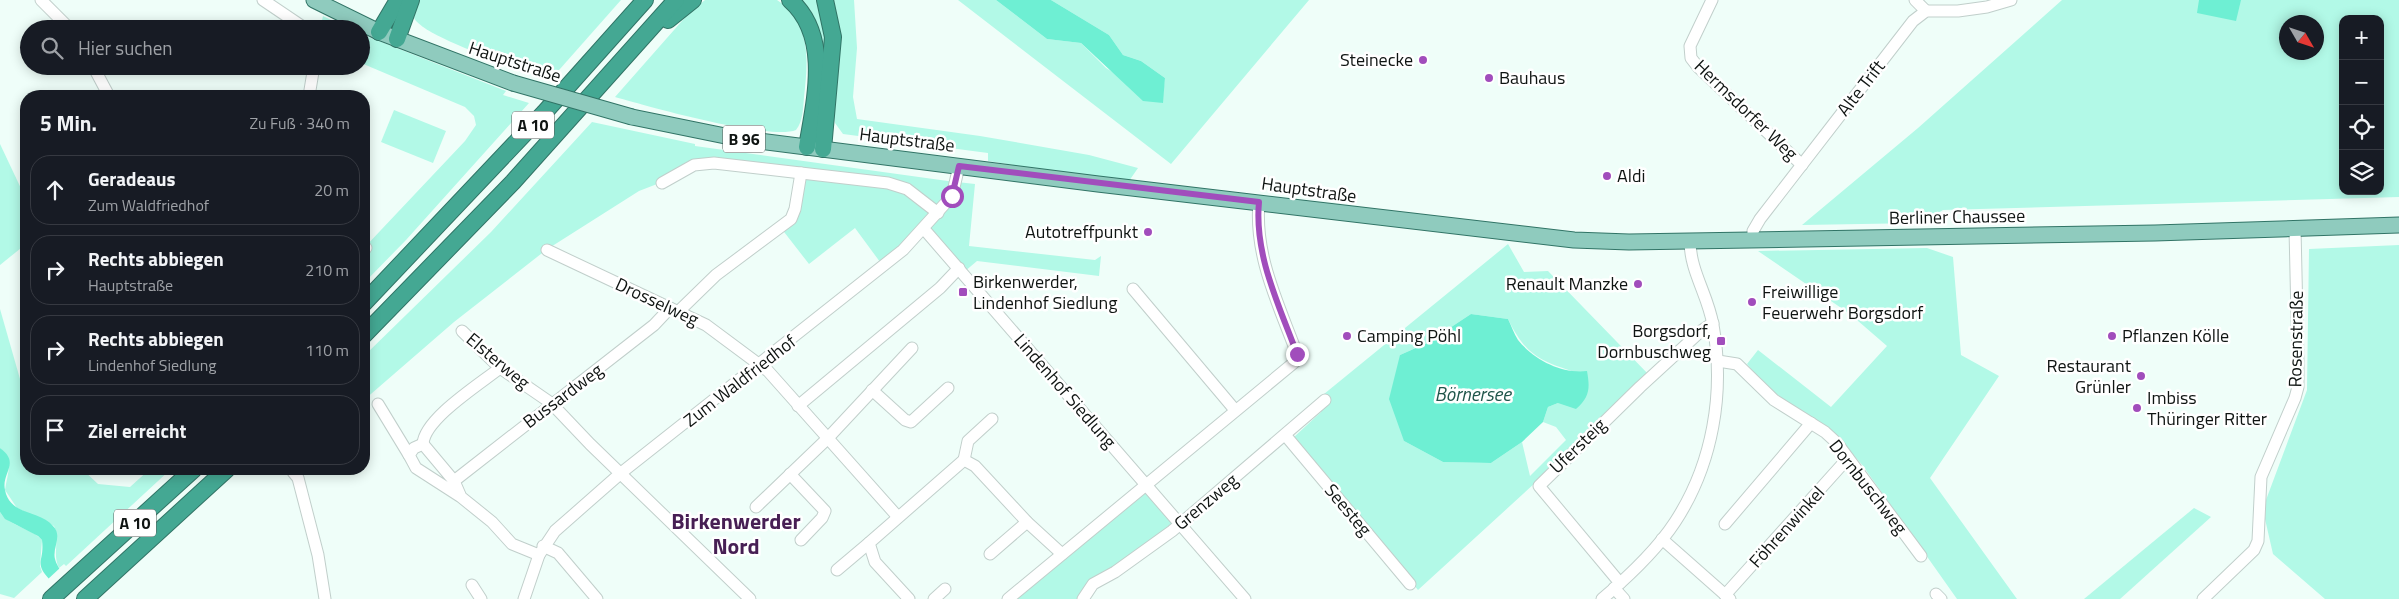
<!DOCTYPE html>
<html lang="de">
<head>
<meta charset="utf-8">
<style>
	:root { --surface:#171b24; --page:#20242c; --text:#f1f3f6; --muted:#9ea1a6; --line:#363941 }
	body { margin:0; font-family:"Titillium Web",sans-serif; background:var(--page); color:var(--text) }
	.controls { position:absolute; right:15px; top:15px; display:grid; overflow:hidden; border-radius:10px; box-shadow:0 2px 12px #0003 }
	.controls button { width:45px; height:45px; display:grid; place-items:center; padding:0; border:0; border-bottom:1px solid var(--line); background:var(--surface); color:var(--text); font:25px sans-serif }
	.compass { position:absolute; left:2279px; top:15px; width:45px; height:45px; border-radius:50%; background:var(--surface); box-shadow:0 2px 12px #0003; rotate:129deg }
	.stop { position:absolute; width:15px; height:15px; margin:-11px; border:4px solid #a14dbc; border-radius:50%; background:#fff }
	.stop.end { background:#a14dbc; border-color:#fff; box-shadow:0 1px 5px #0008 }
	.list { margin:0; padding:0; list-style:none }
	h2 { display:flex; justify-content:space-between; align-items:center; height:65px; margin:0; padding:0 20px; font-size:21px }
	h2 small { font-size:16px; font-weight:400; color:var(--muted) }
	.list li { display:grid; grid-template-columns:32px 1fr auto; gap:15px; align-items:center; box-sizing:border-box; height:70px; margin:0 10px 10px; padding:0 10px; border:1px solid var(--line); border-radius:20px }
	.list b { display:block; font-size:19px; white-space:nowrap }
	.list p { margin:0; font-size:16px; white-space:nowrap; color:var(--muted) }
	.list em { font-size:16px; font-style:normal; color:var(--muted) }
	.icon { flex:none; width:28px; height:28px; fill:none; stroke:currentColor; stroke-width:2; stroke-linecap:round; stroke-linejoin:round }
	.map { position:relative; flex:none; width:2399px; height:599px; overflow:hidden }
	.search { position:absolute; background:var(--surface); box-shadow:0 2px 12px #0003; left:20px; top:20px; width:350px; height:55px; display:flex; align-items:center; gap:12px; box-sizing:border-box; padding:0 18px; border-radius:28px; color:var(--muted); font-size:19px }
	.panel { position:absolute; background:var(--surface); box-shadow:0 2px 12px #0003; left:20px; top:90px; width:350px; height:385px; border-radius:20px }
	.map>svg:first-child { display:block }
</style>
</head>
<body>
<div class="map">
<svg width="2399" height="599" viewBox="0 0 2399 599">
	<rect width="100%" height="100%" fill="#effef9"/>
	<g fill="#b2f9e7" fill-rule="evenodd">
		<path d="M417,0H621L552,78C527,71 424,38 414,18Z"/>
		<path d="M705,0H777C812,22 808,62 804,97C803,109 803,121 796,130C770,141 647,106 615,97L689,13Z"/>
		<path d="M800,0H817L826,38L825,65C823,38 814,22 800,0Z"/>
		<polygon points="833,0 854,0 857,48 853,97 857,119 980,136 1089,155 1138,168 1129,181 1087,177 988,161 988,153 843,134 835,123 833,111 839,28"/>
		<polygon points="958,0 996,0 1047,39 1081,43 1106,68 1162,103 1165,78 1141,61 1123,55 1109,35 1051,0 1309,0 1171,164"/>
		<path d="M2062,0H2399V197L1943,210L1921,223L1802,225L1918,128ZM2343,19H2380V191H2343ZM2286,22H2316V52H2286Z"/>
		<polygon points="323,16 350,29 320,29"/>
		<polygon points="361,34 506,91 503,95 529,103 406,240 364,283 364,248 465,141 476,125 474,116 465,107 361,63"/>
		<polygon points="394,110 446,131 433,163 381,142"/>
		<polygon points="592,122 695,144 695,146 955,182 938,211 907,188 714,162 639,191 546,250 454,322 364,400 364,356 491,232"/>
		<polygon points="0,144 26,199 26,244 0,265"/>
		<polygon points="802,175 888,184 936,213 883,266 855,228 809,264 781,228 789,221"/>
		<polygon points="957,182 975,184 969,246 1095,260 1101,256 1099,276 977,261 964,272 926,229"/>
		<path d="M1508,244L1524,272L1548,271L1651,377L1418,590L1293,438L1321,412L1313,403ZM1471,314L1508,319C1525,354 1539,361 1575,372L1558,403L1548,407L1543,422L1556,427L1566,440L1530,476L1522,442L1491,463L1443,462L1404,441L1400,355L1427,343Z"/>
		<polygon points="2399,245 2399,599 2325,599 2273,554 2265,519 2266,500 2307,390 2309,249"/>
		<polygon points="1927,248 1953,257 1961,355 1999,376 1930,478 2017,599 1957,599 1863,466 1835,433 1767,388 1747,364 1758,350 1831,407 1887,346 1850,314 1758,251"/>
		<path d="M0,309L26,400V469H82L98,484L130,487L150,469H171L66,566L64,564L59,568C52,554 60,541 54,526L17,508L5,490C7,474 15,459 0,448Z"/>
		<polygon points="1147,487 1177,520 1080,599 1014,599"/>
		<polygon points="2194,508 2211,517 2120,599 2084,599"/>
		<path d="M0,512C10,527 30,527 42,540L40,566L42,572L14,598L0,594Z"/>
	</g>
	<g fill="#6eefd3">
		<polygon points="996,0 1051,0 1109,35 1123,55 1141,61 1165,78 1163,103 1143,101 1081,43 1047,39"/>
		<polygon points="2199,0 2241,0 2236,21 2197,13"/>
		<path d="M1471,314L1508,319C1511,325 1514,334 1518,340C1534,360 1562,374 1587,371C1590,388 1590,397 1576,409L1558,403L1548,407L1543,422L1522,442L1491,463L1443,462L1404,441L1389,399L1400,355L1427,343Z"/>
		<path d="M0,448C21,463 1,473 5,490C10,516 40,510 53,526C63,536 52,548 55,559C56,564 60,569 62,573L52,582C32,562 45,563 42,540L38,536L5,519L0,512Z"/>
	</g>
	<polygon fill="#effef9" points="61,567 87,597 87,599 64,599 47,580"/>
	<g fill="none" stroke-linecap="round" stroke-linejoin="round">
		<g stroke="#c1cfcb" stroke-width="13">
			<g id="minor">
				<polyline points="41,0 70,29"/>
				<polyline points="263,0 306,29"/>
				<polyline points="1712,0 1690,46 1691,58 1698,67 1802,165"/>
				<polyline points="1915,0 1926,11"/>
				<polyline points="93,66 109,96"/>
				<polyline points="309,96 314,66"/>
				<polyline points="662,183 694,165 714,163 888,183 907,189 938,213"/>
				<polyline points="924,229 1245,599"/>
				<polyline points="1753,240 1753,231 1760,219 1913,21 1926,11 1958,11 1987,7 2011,0"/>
				<polyline points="364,246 366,248"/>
				<polyline points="547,250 706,325 768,371 898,517"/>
				<polyline points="1133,289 1235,410"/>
				<polyline points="678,312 716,275 791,219 795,209 801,173"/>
				<polyline points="462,331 500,368 551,403 590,444 750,599"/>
				<polyline points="1718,361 1737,364 1774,400 1825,432 1837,443 1921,556"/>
				<polyline points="872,390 905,420 911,422 948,388"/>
				<polyline points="378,404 409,455"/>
				<polyline points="798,406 940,288 959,268"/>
				<polyline points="1286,436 1410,584"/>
				<path d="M423,444C424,419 480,384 500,368"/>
				<polyline points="964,460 968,441 992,419"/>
				<polyline points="296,469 293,472 298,478 318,555 325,599"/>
				<polyline points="790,474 825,511 822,518 801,540"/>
				<polyline points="454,481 654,325 670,308"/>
				<polyline points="461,497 416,468 409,455 414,448 423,444 454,481 461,497 492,522 512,544 539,555"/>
				<polyline points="756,507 827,439 912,348"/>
				<polyline points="1725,524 1811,423"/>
				<polyline points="1662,539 1730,599"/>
				<polyline points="543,546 558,553 597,599"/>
				<polyline points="990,554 1027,522"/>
				<polyline points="837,570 869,543"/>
				<polyline points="1620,583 1539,486 1640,387 1701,331 1713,323"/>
				<polyline points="472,585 481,599"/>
				<polyline points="1614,588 1624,599"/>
				<polyline points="1936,594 1941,599"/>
				<polyline points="1725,595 1848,458"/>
				<polyline points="524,599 539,555 555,531 621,473 903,250 952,196 959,166"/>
				<polyline points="909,599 875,562 869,543 964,460 975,466 1027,522 1062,554"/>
				<polyline points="934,599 945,589"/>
				<path d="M1008,599L1296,361L1297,354C1279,305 1254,256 1259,202"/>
				<polyline points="1083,599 1093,584 1115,572 1172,531 1325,400"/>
				<path d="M1602,599C1628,577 1656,551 1675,522C1713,464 1725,392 1713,325C1708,295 1690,271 1690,241"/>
				<polyline points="2203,599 2254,550 2258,541 2261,477 2295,398 2298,387 2298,362 2295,229"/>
			</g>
		</g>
		<g stroke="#317466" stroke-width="17">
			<g id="major">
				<polyline points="314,0 379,32 513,83"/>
				<polyline points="632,117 735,138 1098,184 1574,240 1629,242 2155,233 2399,225"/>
			</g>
		</g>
		<g stroke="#317466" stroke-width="18">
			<g id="highway">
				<path d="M790,0C831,36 815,100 807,147"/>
				<polyline points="668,20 693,0"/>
				<polyline points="379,32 398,0"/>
				<polyline points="397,39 411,0"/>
				<polyline points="823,149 833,37 825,0"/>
				<polyline points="364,303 544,113 645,0"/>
				<polyline points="364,335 513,182 676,0"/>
				<polyline points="51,599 194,469"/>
				<polyline points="85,599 227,469"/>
			</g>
		</g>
		<use href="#minor" stroke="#fff" stroke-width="11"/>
		<use href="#major" stroke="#8fcbbe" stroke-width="15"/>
		<use href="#highway" stroke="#44a893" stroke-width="16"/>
		<g stroke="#317466" stroke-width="17" stroke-linecap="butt">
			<polyline id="major-bridge" points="513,83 632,117"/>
		</g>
		<use href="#major-bridge" stroke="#8fcbbe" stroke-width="15"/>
	</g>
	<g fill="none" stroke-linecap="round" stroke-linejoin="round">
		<path stroke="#a14dbc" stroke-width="6" d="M952,196L959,166L1259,202C1254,255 1279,305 1297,354"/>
	</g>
	<g fill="#a14dbc" stroke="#fff" stroke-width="2">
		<circle cx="1423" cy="60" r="5"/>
		<circle cx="1489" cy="78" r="5"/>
		<circle cx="1607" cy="176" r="5"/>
		<circle cx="1148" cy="232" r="5"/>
		<circle cx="1638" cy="284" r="5"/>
		<rect x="958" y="287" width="10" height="10" rx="2.5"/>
		<circle cx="1752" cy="302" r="5"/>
		<circle cx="1347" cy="336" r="5"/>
		<circle cx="2112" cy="336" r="5"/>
		<rect x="1716" y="336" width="10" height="10" rx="2.5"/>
		<circle cx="2141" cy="376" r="5"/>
		<circle cx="2137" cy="408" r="5"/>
	</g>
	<g text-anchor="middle" stroke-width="5" stroke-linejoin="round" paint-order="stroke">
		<g fill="#fff" stroke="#575a59" stroke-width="1">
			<rect x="512" y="111.5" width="42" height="27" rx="4"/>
			<rect x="723" y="125.5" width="42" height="27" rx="4"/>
			<rect x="114" y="509.5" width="42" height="27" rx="4"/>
		</g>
		<g font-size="16" font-weight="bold" fill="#0f1412">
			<text x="533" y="131">A 10</text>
			<text x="744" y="145">B 96</text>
			<text x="135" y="529">A 10</text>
		</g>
		<g font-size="18" fill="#0f1412" stroke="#fff" text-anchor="start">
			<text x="1413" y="66" text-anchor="end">Steinecke</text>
			<text x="1499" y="84">Bauhaus</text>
			<text x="1617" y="182">Aldi</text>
			<text x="1138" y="238" text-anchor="end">Autotreffpunkt</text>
			<text x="973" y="288">Birkenwerder,<tspan x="973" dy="21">Lindenhof Siedlung</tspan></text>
			<text x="1628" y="290" text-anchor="end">Renault Manzke</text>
			<text x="1762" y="298">Freiwillige<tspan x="1762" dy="21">Feuerwehr Borgsdorf</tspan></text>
			<text x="1711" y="337" text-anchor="end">Borgsdorf,<tspan x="1711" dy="21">Dornbuschweg</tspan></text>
			<text x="1357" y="342">Camping Pöhl</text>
			<text x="2122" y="342">Pflanzen Kölle</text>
			<text x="2131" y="372" text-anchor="end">Restaurant<tspan x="2131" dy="21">Grünler</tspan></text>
			<text x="2147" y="404">Imbiss<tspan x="2147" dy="21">Thüringer Ritter</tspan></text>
		</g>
		<g font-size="18" fill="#0f1412" stroke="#fff">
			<text transform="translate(515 62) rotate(18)" y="6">Hauptstraße</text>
			<text transform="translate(1861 88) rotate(-52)" y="6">Alte Trift</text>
			<text transform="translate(1746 110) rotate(44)" y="6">Hermsdorfer Weg</text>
			<text transform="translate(907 140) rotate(7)" y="6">Hauptstraße</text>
			<text transform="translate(1309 190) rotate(8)" y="6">Hauptstraße</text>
			<text transform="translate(1957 217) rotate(-1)" y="6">Berliner Chaussee</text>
			<text transform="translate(657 302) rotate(25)" y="6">Drosselweg</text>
			<text transform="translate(2296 339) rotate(-89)" y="6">Rosenstraße</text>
			<text transform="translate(498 361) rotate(40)" y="6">Elsterweg</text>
			<text transform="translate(740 381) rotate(-38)" y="6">Zum Waldfriedhof</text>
			<text transform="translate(1065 391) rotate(49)" y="6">Lindenhof Siedlung</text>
			<text transform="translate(563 396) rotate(-37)" y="6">Bussardweg</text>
			<text transform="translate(1578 446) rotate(-44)" y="6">Ufersteig</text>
			<text transform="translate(1868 487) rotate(52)" y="6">Dornbuschweg</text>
			<text transform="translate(1206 502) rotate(-40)" y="6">Grenzweg</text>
			<text transform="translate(1348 510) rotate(50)" y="6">Seesteg</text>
			<text transform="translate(1787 527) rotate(-48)" y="6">Föhrenwinkel</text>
		</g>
		<g font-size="19" font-style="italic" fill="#20564b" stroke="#fff">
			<text x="1473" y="401">Börnersee</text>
		</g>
		<g font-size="22" font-weight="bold" fill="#471f54" stroke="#fff">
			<text x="736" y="529">Birkenwerder<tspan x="736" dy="25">Nord</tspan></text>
		</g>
	</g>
</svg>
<div class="controls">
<button>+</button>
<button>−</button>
<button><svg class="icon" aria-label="locate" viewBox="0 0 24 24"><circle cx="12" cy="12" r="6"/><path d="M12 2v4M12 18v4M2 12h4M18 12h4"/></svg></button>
<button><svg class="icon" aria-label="layers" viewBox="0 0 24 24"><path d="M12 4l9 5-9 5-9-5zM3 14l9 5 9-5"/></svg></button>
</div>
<svg class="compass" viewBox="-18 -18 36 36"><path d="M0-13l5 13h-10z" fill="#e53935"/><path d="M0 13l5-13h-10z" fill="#9ea1a6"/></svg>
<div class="stop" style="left:952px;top:196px"></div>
<div class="stop end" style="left:1297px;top:354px"></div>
<div class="search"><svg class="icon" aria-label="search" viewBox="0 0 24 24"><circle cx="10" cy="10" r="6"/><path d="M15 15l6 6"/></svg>Hier suchen</div>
<section class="panel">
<h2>5 Min.<small>Zu Fuß · 340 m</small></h2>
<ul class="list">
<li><svg class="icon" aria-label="ahead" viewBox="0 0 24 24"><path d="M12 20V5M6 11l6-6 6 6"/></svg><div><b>Geradeaus</b><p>Zum Waldfriedhof</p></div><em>20 m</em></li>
<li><svg class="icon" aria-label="right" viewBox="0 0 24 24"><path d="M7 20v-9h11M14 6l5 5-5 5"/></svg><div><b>Rechts abbiegen</b><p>Hauptstraße</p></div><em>210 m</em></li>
<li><svg class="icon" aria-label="right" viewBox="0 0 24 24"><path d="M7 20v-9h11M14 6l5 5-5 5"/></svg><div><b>Rechts abbiegen</b><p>Lindenhof Siedlung</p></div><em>110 m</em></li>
<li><svg class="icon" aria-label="arrive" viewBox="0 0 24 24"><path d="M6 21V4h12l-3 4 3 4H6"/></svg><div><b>Ziel erreicht</b></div></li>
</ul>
</section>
</div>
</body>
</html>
